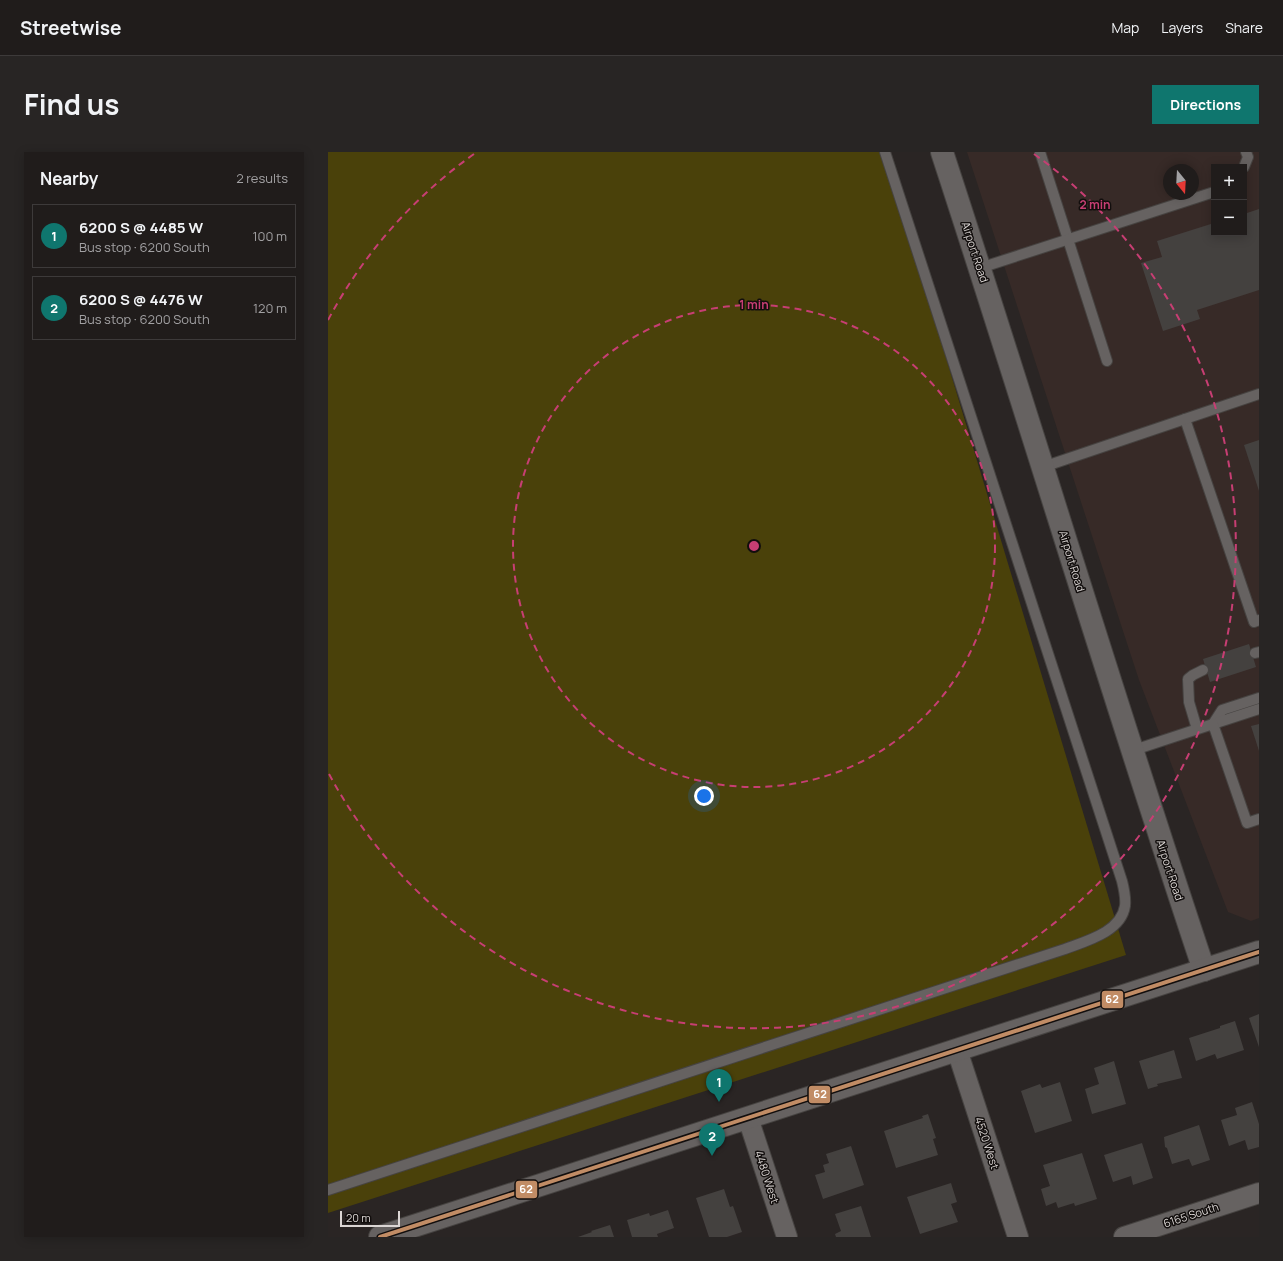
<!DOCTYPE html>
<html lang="en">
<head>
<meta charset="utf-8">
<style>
	:root { --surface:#201c1b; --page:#282524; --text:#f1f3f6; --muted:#a2a1a3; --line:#3d3a3a; --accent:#0f766e }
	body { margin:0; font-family:Manrope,sans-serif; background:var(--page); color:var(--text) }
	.controls { position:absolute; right:12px; top:12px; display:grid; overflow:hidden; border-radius:0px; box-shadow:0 2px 10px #0003 }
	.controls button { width:36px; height:36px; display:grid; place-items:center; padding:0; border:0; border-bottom:1px solid var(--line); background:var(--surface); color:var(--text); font:20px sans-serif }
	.compass { position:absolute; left:835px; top:12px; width:36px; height:36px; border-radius:50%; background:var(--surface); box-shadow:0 2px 10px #0003; rotate:162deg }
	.scale { position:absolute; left:12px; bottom:10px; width:60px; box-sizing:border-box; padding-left:4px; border:2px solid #dbd6d4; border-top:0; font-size:11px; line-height:14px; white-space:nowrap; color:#dbd6d4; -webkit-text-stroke:3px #120e0d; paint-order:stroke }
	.you { position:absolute; left:376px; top:644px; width:14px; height:14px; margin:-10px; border:3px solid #fff; border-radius:50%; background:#1a73e8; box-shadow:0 0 0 6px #1a73e833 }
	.badge { display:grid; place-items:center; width:26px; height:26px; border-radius:50%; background:var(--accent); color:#fff; font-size:13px; font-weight:700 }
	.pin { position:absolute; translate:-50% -33px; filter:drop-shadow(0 1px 2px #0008) }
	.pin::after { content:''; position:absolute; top:21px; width:14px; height:12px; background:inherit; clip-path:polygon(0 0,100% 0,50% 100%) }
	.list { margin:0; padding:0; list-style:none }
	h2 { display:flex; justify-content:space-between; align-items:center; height:52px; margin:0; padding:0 16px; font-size:17px }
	h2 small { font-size:13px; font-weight:400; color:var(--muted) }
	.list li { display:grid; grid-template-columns:26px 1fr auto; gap:12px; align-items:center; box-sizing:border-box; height:64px; margin:0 8px 8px; padding:0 8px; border:1px solid var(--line); border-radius:0px }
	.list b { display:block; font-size:15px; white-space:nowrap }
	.list p { margin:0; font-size:13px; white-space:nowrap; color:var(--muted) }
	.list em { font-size:13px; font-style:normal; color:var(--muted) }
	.map { position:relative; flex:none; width:931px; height:1085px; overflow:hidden; border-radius:0px }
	header { display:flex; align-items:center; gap:24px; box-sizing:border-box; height:56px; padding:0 20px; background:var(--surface); border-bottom:1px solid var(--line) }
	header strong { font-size:19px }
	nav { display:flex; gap:22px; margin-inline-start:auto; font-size:14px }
	.intro { display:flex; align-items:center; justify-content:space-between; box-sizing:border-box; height:96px; padding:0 24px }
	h1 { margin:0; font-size:28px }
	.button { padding:10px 18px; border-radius:0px; background:var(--accent); color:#fff; font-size:14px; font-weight:700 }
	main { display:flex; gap:24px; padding:0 24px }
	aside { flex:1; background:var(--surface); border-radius:0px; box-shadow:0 2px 10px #0003 }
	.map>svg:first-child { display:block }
</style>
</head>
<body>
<header>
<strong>Streetwise</strong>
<nav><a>Map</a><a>Layers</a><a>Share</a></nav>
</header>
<div class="intro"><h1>Find us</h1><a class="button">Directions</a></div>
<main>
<aside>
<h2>Nearby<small>2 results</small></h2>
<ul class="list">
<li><span class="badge">1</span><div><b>6200 S @ 4485 W</b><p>Bus stop · 6200 South</p></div><em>100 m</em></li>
<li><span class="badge">2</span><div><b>6200 S @ 4476 W</b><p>Bus stop · 6200 South</p></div><em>120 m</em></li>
</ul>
</aside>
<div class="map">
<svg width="931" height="1085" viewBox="0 0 931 1085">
	<rect width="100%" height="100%" fill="#2a2524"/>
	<path fill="#372a27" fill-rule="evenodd" d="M639,0H931V766L923,769L900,760L811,528ZM886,15H916V81H886ZM841,18H865V42H841Z"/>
	<polygon fill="#4a410a" points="0,0 556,0 798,803 0,1061"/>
	<g fill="#44413f">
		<polygon points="931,57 931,138 869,158 872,167 835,179 813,111 834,105 829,89 886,71 886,81 916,81 916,62"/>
		<polygon points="931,288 931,339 916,293"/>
		<polygon points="921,492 928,515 882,530 875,507"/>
		<polygon points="931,572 931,599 923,574"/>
		<polygon points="931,862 931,895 921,866"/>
		<polygon points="907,869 916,898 889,907 887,902 868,909 861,886 892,876 892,874"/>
		<polygon points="846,898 854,926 829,932 830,934 820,937 811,909"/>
		<polygon points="786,909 798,952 764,962 757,937 771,932 766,916"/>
		<polygon points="732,930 744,969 707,981 693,939 712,932 714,936"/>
		<polygon points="924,950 931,972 931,995 920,998 917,988 901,994 893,968 909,963 907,956"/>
		<polygon points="600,962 608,986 605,987 610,1003 568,1016 556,979 595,966 594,964"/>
		<polygon points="871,973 882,1008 864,1014 861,1007 844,1012 839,996 837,995 836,985"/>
		<polygon points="814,991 825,1026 805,1033 803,1024 785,1030 776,1003"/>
		<polygon points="523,994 536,1033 495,1047 487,1023 497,1020 495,1013 501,1011 498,1002"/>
		<polygon points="754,1001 769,1047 747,1054 746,1051 730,1056 728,1050 718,1054 713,1037 722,1034 715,1013"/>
		<polygon points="623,1031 629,1050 623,1052 630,1070 592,1082 579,1045"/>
		<polygon points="396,1037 402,1055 405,1054 414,1080 399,1085 381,1085 368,1046"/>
		<polygon points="533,1054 543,1085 508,1085 507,1082 513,1079 507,1062"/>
		<polygon points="340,1058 346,1076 329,1082 330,1085 304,1085 299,1068 321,1061 322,1064"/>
		<polygon points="282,1073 286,1085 250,1085 264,1080 263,1079"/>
	</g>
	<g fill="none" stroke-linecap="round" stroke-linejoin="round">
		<g stroke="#464341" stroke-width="12">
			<g id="lane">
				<polyline points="712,0 779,209"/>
				<polyline points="916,15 920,5 918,0"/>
				<polyline points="652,116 886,40"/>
				<polyline points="857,267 926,470 931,468"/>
				<polyline points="715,315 931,242"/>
				<polyline points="927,501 931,500"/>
				<polyline points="885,572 894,558 931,546"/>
				<polyline points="885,572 931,557"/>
				<polyline points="869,577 861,550 860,527 865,523 875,518"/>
				<polyline points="803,599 885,572 919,671 931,667"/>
				<path d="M0,1038L737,797C758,789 793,780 797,754C798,746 796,737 794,729L557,0"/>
			</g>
		</g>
		<g stroke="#464341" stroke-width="22">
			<g id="street">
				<polyline points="629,898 690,1085"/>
				<polyline points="420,966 459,1085"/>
				<polyline points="796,1085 931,1041"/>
			</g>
		</g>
		<g stroke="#464341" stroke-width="24">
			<g id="secondary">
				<path d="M614,0C703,272 785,546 876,818"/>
				<polyline points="52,1085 931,800"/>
			</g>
		</g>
		<use href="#lane" stroke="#666261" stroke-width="10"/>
		<use href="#street" stroke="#666261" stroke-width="20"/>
		<use href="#secondary" stroke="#666261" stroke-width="22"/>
		<g stroke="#120e0d" stroke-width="7">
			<polyline id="bus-1" points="52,1085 931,800"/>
		</g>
		<use href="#bus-1" stroke="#c18c65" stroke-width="4"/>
	</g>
	<g fill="none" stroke="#c73e73" stroke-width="2" stroke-dasharray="7 5">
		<circle cx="426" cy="394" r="241"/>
		<path d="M0 168A482 482 0 0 1 146 2M706 2A482 482 0 1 1 0 620"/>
	</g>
	<g text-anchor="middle" stroke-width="3" stroke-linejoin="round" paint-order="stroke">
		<g font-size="11" fill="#dbd6d4" stroke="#120e0d">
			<text transform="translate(647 100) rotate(72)" y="4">Airport Road</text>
			<text transform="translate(744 409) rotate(73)" y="4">Airport Road</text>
			<text transform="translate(842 718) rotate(72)" y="4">Airport Road</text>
			<text transform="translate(659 991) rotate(72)" y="4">4520 West</text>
			<text transform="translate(439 1025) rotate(72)" y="4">4480 West</text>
			<text transform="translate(863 1063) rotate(-18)" y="4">6165 South</text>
		</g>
	</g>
	<circle cx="426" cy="394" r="6" fill="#c73e73" stroke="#120e0d" stroke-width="2"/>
	<g font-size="12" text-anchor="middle" font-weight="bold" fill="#c73e73" stroke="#120e0d" stroke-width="3" stroke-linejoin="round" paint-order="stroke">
		<text x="767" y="57">2 min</text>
		<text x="426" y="157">1 min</text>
	</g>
	<g stroke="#120e0d" stroke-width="1.5">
		<rect x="773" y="838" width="23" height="19" rx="4" fill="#c18c65"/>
		<rect x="480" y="933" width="23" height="19" rx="4" fill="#c18c65"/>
		<rect x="187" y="1028" width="23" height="19" rx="4" fill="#c18c65"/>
	</g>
	<g font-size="11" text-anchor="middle" font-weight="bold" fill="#fff">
		<text x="784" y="851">62</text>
		<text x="492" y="946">62</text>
		<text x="198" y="1041">62</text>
	</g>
</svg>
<div class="controls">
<button>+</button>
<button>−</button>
</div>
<svg class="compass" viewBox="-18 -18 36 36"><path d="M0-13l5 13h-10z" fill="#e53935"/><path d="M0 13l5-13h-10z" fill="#a2a1a3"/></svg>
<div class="scale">20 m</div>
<div class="you"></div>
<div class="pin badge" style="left:391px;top:950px">1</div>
<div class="pin badge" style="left:384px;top:1004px">2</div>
</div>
</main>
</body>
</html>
